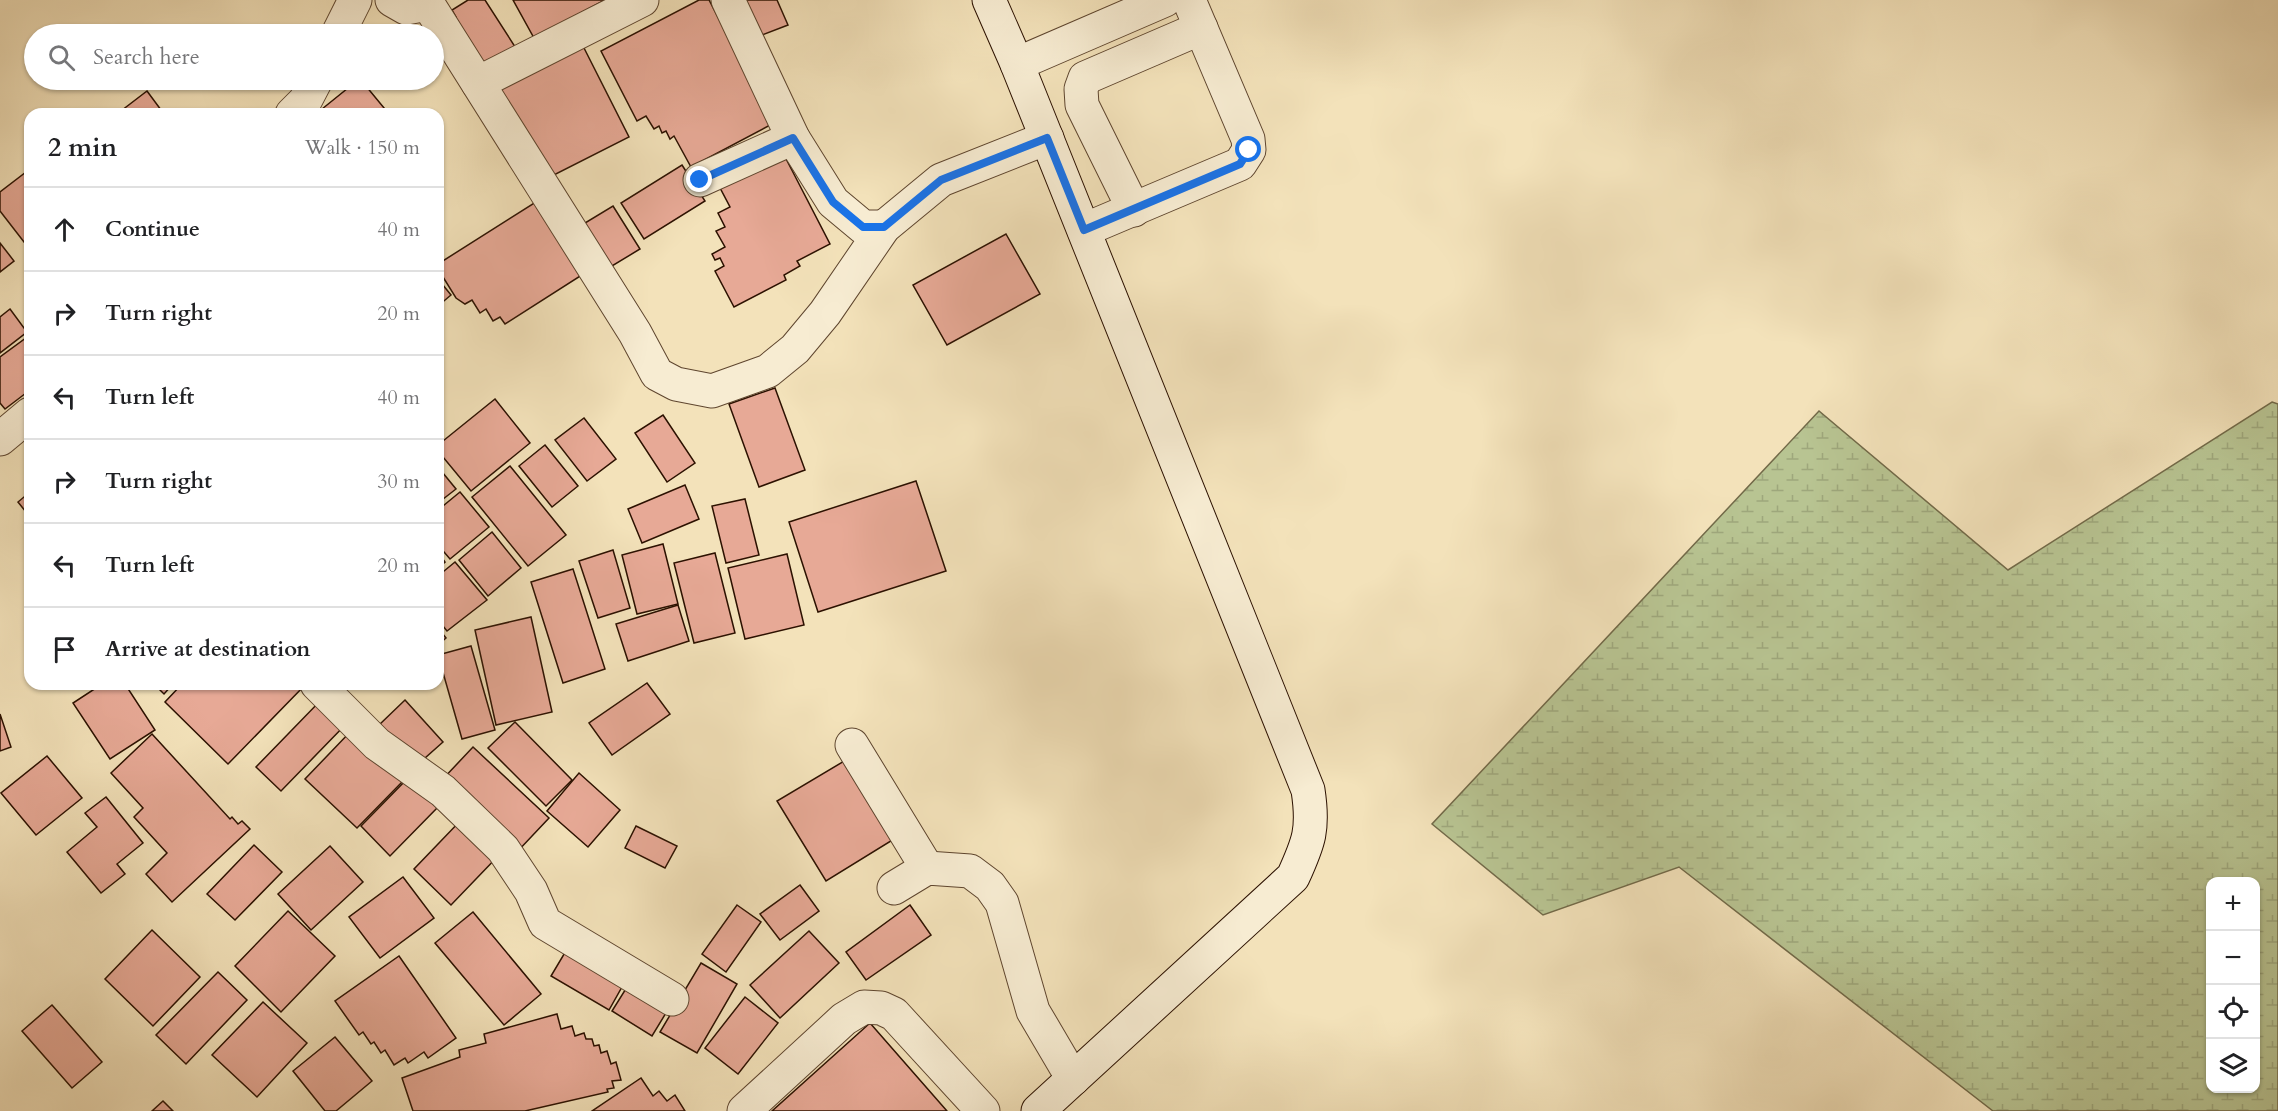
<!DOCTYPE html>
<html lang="en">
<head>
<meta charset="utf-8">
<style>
	:root { --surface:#fff; --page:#f6f6f6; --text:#202124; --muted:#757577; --line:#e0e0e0 }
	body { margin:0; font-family:Cardo,serif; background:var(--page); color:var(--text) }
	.controls { position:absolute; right:18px; bottom:18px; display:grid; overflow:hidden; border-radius:12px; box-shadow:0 2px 4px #0004 }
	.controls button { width:54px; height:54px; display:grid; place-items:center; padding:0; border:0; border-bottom:2px solid var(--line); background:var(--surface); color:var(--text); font:30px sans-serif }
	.stop { position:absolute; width:18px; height:18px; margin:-14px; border:4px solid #1a73e8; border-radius:50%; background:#fff }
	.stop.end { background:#1a73e8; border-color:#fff; box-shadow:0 2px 6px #0008 }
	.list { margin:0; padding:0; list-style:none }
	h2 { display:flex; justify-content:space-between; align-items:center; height:78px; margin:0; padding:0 24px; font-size:26px }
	h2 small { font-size:20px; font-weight:400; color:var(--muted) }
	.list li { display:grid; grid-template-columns:39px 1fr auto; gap:18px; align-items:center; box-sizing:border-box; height:84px; padding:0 24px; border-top:2px solid var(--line) }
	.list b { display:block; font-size:22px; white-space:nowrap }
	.list em { font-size:20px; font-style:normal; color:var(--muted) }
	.icon { flex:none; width:33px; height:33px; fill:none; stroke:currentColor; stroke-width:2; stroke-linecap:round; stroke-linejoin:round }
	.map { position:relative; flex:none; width:2278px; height:1111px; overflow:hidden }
	.search { position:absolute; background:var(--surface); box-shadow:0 2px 4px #0004; left:24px; top:24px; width:420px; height:66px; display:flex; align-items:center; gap:15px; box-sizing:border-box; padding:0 21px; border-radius:33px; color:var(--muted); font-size:22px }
	.panel { position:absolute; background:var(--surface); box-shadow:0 2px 4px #0004; left:24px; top:108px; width:420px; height:582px; border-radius:18px }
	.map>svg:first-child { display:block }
</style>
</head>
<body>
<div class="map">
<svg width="2278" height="1111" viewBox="0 0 2278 1111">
	<defs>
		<pattern id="wetland-marsh" width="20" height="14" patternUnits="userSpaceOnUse" patternTransform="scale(1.5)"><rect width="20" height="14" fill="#b8c492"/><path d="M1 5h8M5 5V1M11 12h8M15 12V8" fill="none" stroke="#9ea77c"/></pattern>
	</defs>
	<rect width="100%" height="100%" fill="#f3e2ba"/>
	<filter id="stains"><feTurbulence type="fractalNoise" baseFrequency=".00333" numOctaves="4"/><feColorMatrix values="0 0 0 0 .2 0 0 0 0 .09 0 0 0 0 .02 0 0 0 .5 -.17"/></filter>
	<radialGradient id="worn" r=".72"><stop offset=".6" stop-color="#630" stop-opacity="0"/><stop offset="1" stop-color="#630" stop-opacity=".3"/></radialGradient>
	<path fill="url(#wetland-marsh)" stroke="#726a49" stroke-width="1.5" fill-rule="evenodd" d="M2272,402L2278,404V1111H1993L1679,867L1543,915L1432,824L1819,411L2008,570ZM2210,882H2256V1088H2210Z"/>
	<g fill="#e7a996" stroke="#2c1100" stroke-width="1.5">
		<polygon points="468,0 485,0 519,53 488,72 446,23 456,17 452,10"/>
		<polygon points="513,0 605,0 534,38"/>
		<polygon points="699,0 709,0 774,123 691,167 674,136 670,139 666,131 662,133 659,126 654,129 646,116 637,121 601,51"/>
		<polygon points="741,0 777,0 788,25 757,37"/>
		<polygon points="583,46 629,137 544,180 498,89"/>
		<polygon points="358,80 361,80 389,114 326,114 322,109"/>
		<polygon points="147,91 164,114 117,114"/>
		<polygon points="782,151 830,244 797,261 800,266 784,275 786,280 734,307 715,271 724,266 720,258 715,260 712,254 725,247 716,231 725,227 718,213 730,207 718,184"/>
		<polygon points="682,165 705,201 644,239 621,203"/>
		<polygon points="30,169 30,238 24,242 0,211 0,192"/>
		<polygon points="539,200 585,273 505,324 500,317 493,321 486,309 480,313 472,300 465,304 456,298 438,269 438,264"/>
		<polygon points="613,206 640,249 607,269 580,226"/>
		<polygon points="1006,234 1040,294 947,345 913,285"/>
		<polygon points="0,243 14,261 0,272"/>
		<polygon points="438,279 451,295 438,306"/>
		<polygon points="10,309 27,332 0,353 0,317"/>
		<polygon points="30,335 30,390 5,409 0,403 0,357"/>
		<polygon points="775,388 805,470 759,487 729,404"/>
		<polygon points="495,399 530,443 471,491 438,451 438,445"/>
		<polygon points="663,415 695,463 667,482 635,433"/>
		<polygon points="584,418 616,459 587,481 555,440"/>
		<polygon points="545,445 578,486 552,507 519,466"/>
		<polygon points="510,466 566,535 528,566 472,497"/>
		<polygon points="438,467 456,489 438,503"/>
		<polygon points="916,481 946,571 818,612 789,522"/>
		<polygon points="685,485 699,519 642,543 628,509"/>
		<polygon points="30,492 30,517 18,502"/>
		<polygon points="460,492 489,527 450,559 438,545 438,510"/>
		<polygon points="745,499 759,555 726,563 712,506"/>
		<polygon points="492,532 521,568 488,596 459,560"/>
		<polygon points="663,544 678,604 637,614 622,555"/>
		<polygon points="613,550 630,608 598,618 579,561"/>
		<polygon points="438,552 445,562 438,568"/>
		<polygon points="715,553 735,633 694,643 674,563"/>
		<polygon points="787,554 804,625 745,639 728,568"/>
		<polygon points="455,562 487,600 447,631 438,620 438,576"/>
		<polygon points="573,569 605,669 563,683 531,582"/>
		<polygon points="678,605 689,641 628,661 616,624"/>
		<polygon points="531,617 552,712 496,725 475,630"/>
		<polygon points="438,628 446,638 438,645"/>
		<polygon points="471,646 495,730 462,739 438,655"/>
		<polygon points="647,683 670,714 612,755 589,723"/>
		<polygon points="102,684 125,684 155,730 110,759 73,703"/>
		<polygon points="154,684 173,684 164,694"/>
		<polygon points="182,684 304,684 305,685 228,764 165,702"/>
		<polygon points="322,699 347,723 281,791 256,767"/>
		<polygon points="405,700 443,742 416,766 379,725"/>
		<polygon points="0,714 11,747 0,751"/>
		<polygon points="515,722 572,780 546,806 488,748"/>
		<polygon points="351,731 403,781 357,828 305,779"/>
		<polygon points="152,734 230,819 232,817 238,824 242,821 250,829 172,902 146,874 167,853 134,817 143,808 111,773"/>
		<polygon points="473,747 549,818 516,853 441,781"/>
		<polygon points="47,756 82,798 36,835 1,793"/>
		<polygon points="851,757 899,836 826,881 777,801"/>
		<polygon points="579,773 620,810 588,847 547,811"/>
		<polygon points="408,778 438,807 390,856 361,826"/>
		<polygon points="106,797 143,843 117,864 125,874 101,893 67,852 97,827 85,813"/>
		<polygon points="463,818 500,854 451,905 414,869"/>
		<polygon points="636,826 677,846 665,868 625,848"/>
		<polygon points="254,845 282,872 235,920 207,894"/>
		<polygon points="330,846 363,882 311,930 278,894"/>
		<polygon points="403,877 434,918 380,958 349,917"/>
		<polygon points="800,885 819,911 780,940 760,914"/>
		<polygon points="737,905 761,922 726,972 702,954"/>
		<polygon points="910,905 931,935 866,980 846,952"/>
		<polygon points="288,911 335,956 281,1012 235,966"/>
		<polygon points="473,912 541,994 504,1025 435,943"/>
		<polygon points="152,930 200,977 153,1026 105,979"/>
		<polygon points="809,931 839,963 780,1018 750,985"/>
		<polygon points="570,944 627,978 609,1010 551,976"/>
		<polygon points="399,956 456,1038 428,1058 424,1052 408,1063 405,1058 394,1065 385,1050 381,1053 374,1042 371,1044 363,1032 359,1035 335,1001"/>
		<polygon points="701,963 737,984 697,1053 660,1032"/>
		<polygon points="218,972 247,1000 186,1064 156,1035"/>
		<polygon points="632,979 672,1003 652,1036 612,1011"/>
		<polygon points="745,997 778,1023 738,1074 705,1048"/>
		<polygon points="263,1002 307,1043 257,1097 212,1055"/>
		<polygon points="52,1005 102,1062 72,1088 22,1031"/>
		<polygon points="557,1014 561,1029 572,1026 575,1036 584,1033 586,1039 592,1039 594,1046 599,1045 601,1053 607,1051 611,1064 616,1062 621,1080 612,1081 614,1088 607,1089 608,1092 525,1111 413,1111 402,1078 460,1057 459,1050 486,1043 484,1034"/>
		<polygon points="870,1023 947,1111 772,1111"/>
		<polygon points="335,1037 372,1081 336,1111 325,1111 293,1071"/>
		<polygon points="641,1078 653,1096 659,1091 667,1101 675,1095 685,1111 592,1111"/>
		<polygon points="163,1101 173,1111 152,1111"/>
	</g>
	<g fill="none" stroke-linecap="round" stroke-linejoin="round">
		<g stroke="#5e452e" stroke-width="35">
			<g id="street">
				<polyline points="392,0 406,8 428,4 635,333 657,374 676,384 712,391 768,371 795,349 825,313 884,227 941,180 1047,138"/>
				<polyline points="728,0 793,138 833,202 863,227 884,227"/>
				<polyline points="338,34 355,0"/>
				<polyline points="1017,64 1165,0"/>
				<polyline points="478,83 642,0"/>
				<polyline points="292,114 305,101 316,80"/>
				<polyline points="700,180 793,138"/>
				<polyline points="1134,210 1082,105 1081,89 1085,78 1201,28"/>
				<polyline points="1084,230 1240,164 1249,150 1248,139 1189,0"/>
				<polyline points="0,439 30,414"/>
				<polyline points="317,684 377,744 443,791 503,849 531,891 545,923 672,999"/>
				<polyline points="852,745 927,868"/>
				<polyline points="894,888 927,868 970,871 990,886 1002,903 1033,1011 1073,1079"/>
				<polyline points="744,1111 844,1019 864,1007 881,1008 894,1014 983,1111"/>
			</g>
		</g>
		<g stroke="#2c1100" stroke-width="35">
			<path id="secondary" d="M989,0L1017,64L1308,790C1314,829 1309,842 1293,877L1038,1111"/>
		</g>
		<use href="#street" stroke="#f7ecd2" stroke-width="33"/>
		<use href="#secondary" stroke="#f7ecd2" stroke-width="33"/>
	</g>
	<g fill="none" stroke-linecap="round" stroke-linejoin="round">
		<polyline stroke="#1a73e8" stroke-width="8" points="700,180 793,138 833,202 863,227 884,227 941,180 1047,138 1084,230 1240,164 1249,150"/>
	</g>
	<rect width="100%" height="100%" filter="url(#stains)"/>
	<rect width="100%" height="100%" fill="url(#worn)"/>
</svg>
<div class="controls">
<button>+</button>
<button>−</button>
<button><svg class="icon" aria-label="locate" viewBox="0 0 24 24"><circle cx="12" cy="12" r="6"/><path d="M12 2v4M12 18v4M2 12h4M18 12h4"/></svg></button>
<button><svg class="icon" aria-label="layers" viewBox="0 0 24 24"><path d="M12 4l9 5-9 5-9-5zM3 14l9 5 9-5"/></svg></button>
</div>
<div class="stop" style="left:1249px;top:150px"></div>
<div class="stop end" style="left:700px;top:180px"></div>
<div class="search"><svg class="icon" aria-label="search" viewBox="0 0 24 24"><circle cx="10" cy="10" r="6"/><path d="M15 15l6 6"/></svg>Search here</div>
<section class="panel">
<h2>2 min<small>Walk · 150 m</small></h2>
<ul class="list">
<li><svg class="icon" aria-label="ahead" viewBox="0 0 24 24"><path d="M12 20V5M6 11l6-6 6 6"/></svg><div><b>Continue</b></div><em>40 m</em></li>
<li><svg class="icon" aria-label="right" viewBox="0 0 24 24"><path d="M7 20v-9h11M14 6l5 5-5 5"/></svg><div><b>Turn right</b></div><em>20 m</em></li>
<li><svg class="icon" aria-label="left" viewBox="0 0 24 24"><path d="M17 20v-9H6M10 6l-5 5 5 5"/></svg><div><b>Turn left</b></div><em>40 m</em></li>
<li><svg class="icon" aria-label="right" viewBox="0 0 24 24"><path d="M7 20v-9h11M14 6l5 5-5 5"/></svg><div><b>Turn right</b></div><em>30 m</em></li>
<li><svg class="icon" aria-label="left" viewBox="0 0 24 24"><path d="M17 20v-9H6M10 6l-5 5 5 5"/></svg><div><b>Turn left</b></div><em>20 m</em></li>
<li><svg class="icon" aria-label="arrive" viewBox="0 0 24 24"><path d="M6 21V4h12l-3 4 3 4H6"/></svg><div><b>Arrive at destination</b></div></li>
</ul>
</section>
</div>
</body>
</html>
